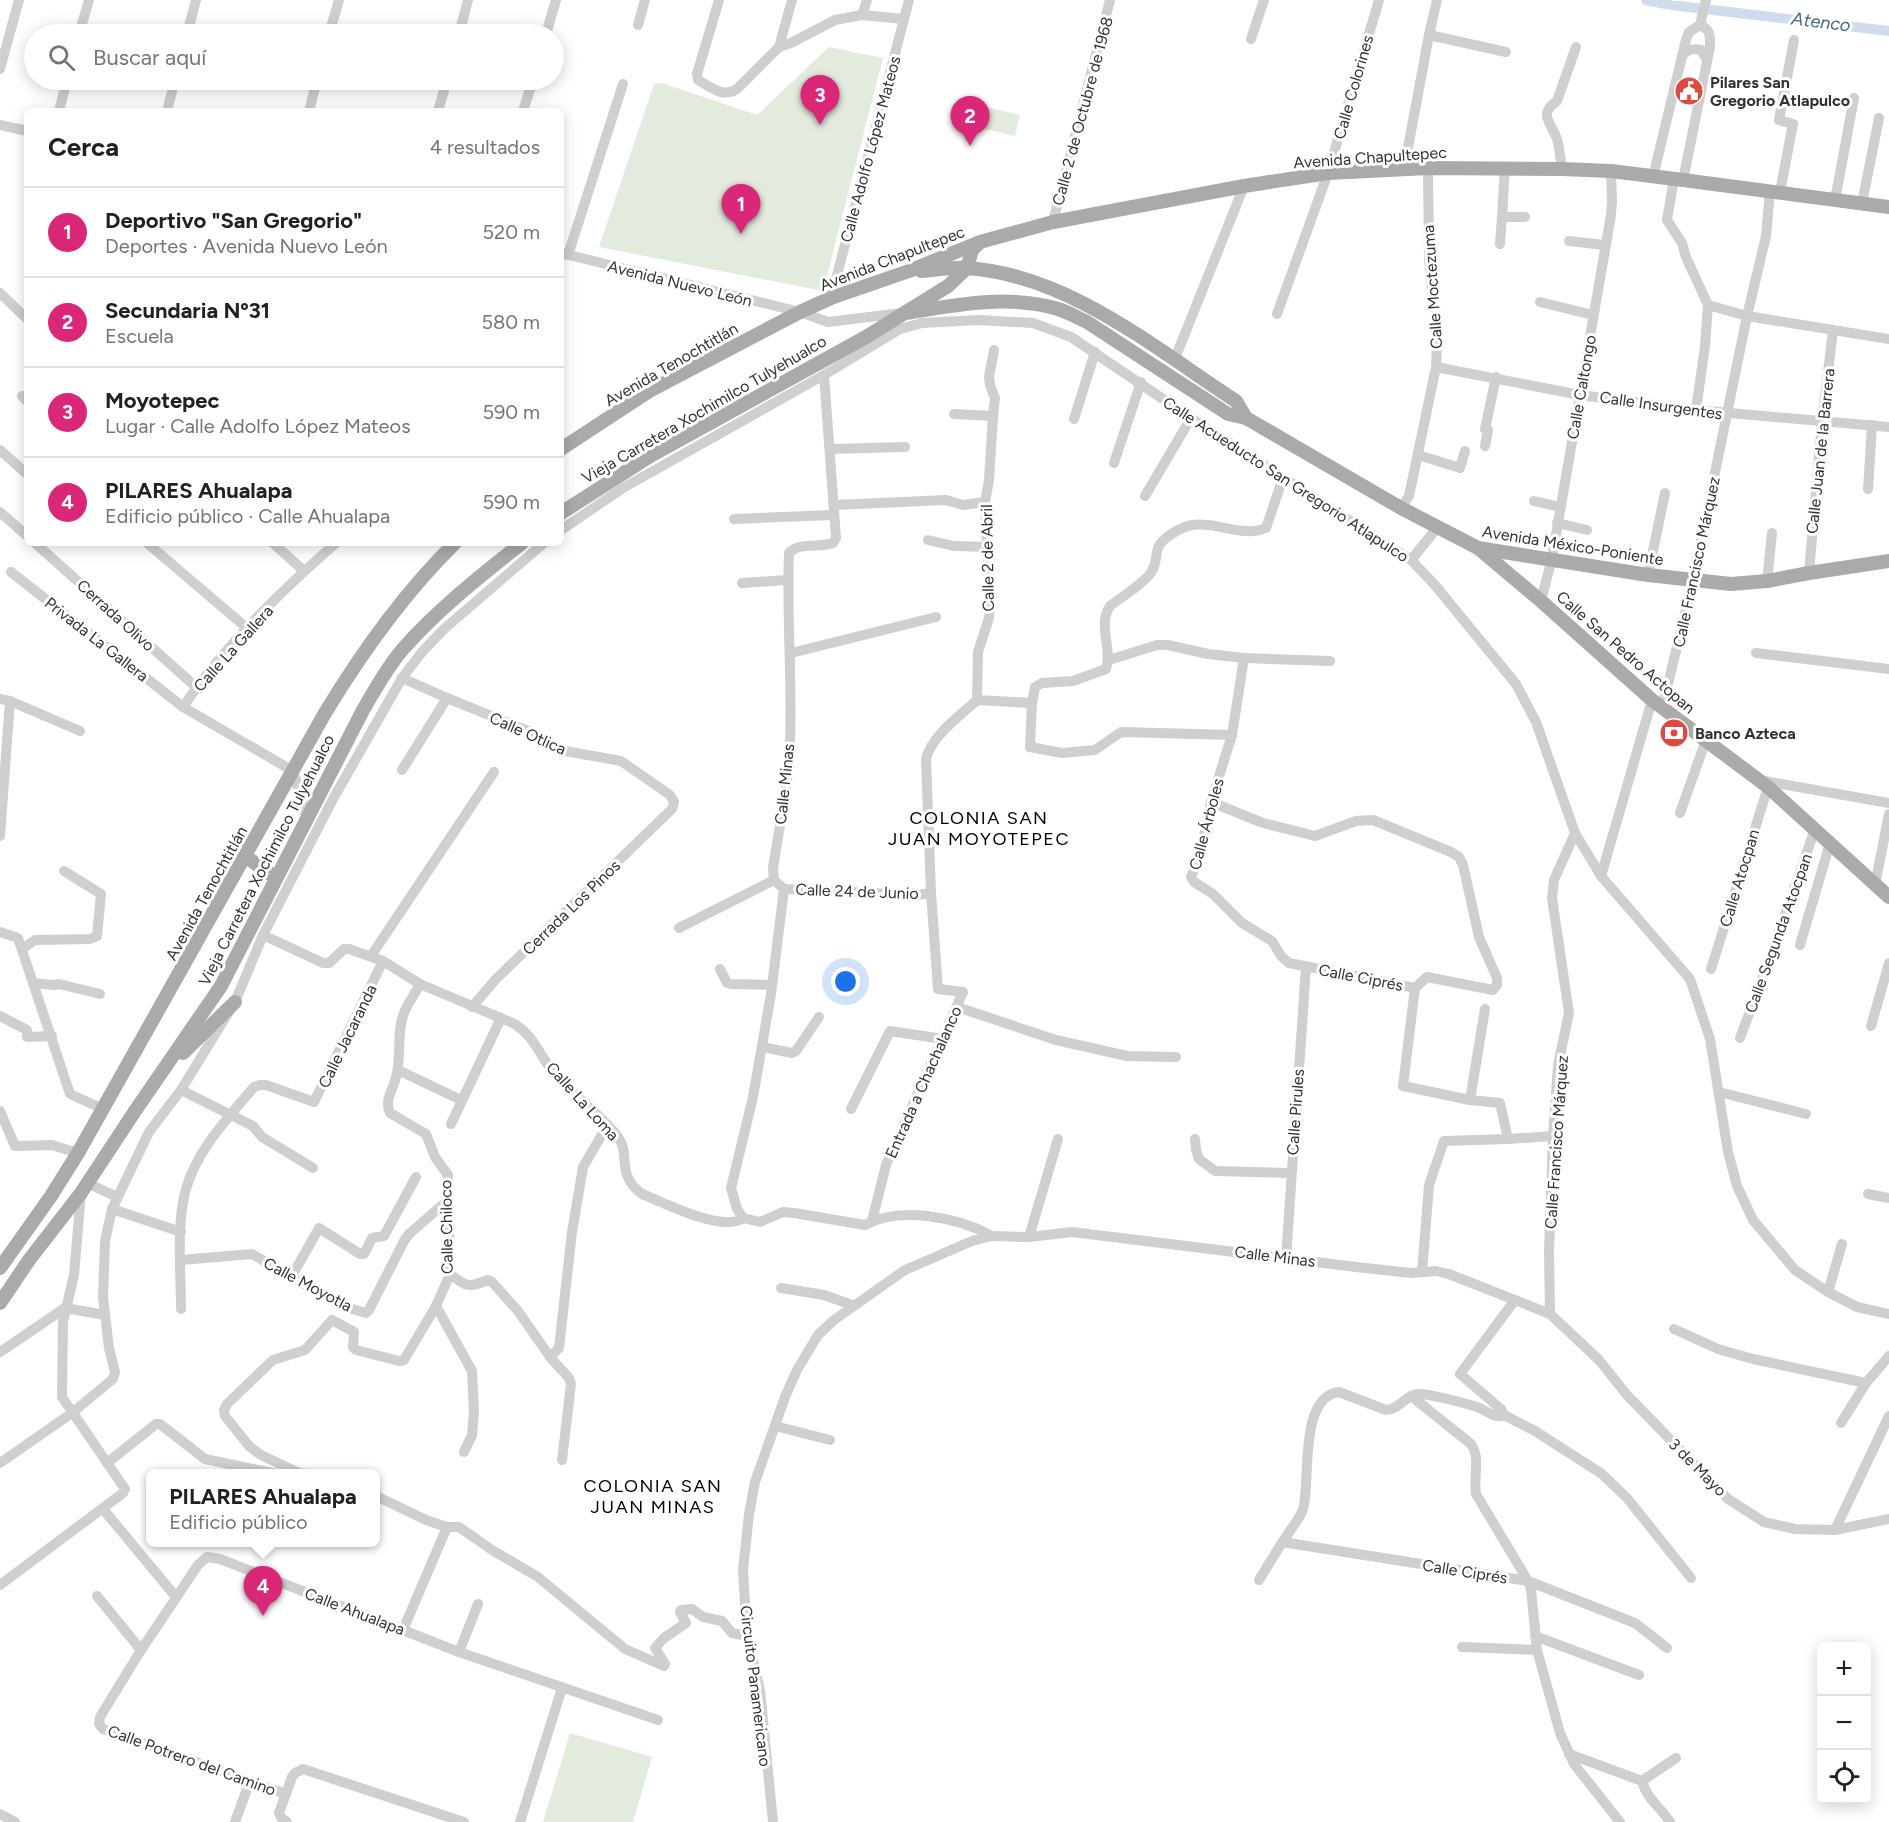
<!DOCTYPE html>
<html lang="es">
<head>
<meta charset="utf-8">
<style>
	:root { --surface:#fff; --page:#f6f6f6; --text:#202124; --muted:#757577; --line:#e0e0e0; --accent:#db2777 }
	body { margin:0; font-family:Figtree,sans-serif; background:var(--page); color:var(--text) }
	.controls { position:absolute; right:18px; bottom:18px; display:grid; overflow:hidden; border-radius:9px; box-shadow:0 3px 15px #0003 }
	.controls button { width:54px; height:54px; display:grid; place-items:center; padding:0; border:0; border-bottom:2px solid var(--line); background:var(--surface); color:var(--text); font:30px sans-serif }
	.you { position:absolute; left:846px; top:982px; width:21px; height:21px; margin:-15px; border:4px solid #fff; border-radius:50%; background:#1a73e8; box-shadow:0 0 0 9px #1a73e833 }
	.badge { display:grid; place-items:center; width:39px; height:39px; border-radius:50%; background:var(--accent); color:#fff; font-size:20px; font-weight:700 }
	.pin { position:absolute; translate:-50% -50px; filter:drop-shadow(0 2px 3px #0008) }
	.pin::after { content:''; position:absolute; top:32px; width:21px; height:18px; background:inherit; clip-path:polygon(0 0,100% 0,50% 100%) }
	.popup { position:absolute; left:146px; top:1469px; width:234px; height:78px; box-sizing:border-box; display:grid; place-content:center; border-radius:9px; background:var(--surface); filter:drop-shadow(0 2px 4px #0005); font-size:20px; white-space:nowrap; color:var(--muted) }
	.popup b { font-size:22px; color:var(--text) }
	.popup::after { content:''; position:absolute; left:50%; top:100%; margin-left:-12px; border:12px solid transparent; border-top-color:var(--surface) }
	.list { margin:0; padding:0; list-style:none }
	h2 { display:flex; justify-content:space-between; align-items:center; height:78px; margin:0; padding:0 24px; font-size:26px }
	h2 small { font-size:20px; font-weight:400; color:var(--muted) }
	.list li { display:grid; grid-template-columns:39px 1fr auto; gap:18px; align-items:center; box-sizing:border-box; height:90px; padding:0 24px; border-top:2px solid var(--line) }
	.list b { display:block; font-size:22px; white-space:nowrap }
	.list p { margin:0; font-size:20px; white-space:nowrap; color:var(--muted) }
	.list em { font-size:20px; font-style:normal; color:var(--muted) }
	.icon { flex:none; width:33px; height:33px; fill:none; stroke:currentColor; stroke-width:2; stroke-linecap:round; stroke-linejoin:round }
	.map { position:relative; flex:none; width:1889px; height:1822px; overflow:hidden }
	.search { position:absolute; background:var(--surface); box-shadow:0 3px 15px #0003; left:24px; top:24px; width:540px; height:66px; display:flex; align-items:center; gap:15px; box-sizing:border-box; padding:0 21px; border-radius:33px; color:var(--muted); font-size:22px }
	.panel { position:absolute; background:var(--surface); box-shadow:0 3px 15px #0003; left:24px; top:108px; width:540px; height:438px; border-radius:9px }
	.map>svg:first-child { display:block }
</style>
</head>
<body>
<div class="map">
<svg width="1889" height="1822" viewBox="0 0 1889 1822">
	<rect width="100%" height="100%" fill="#fff"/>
	<g fill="#e3eade">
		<polygon points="829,47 883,58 823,291 599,247 654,84 662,83 757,115"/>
		<polygon points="969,103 1020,115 1015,136 964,124"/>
		<polygon points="570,1733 652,1757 633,1822 543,1822"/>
	</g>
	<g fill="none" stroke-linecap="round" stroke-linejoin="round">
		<polyline stroke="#cfdcec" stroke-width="10" points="1646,0 1671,5 1889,31"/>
		<g stroke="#cfcfcf" stroke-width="10">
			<path d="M719,0L697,74L698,80C712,88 723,98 737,89L779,47L791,43L835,20L862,15L904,19"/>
			<polyline points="862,15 867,0"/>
			<polyline points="638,25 645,0"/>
			<polyline points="1700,25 1706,0"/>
			<polyline points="79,34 89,0"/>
			<polyline points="187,34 196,0"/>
			<polyline points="329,34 339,0"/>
			<polyline points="459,34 468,0"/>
			<polyline points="546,34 556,0"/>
			<polyline points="1429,35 1506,52"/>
			<polyline points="1251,39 1264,0"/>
			<polyline points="779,47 792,0"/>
			<path d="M1682,56C1688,49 1692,48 1701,50L1707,60"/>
			<polyline points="0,69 19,0"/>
			<polyline points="59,111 67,80"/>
			<polyline points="167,111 175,80"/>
			<polyline points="309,111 317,80"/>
			<polyline points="438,111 447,80"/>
			<polyline points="523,111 533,80"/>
			<polyline points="0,125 27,131"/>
			<polyline points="1404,169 1429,35 1437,0"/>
			<path d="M1562,169C1560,159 1560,148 1557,139C1552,124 1537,114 1557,101L1576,47"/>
			<polyline points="1653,177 1686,40 1689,32 1700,25"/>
			<polyline points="1674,179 1667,220 1682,243 1686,257 1708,305 1705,346 1696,410"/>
			<path d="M1683,180L1710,47C1710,36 1711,30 1700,25"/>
			<polyline points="1780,192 1793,124 1779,120 1794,40"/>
			<polyline points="1835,200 1854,98"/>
			<polyline points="1862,203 1879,118"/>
			<polyline points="1502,217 1505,167"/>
			<polyline points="1053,222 1110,0"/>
			<polyline points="1569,241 1604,245"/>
			<polyline points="1500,244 1502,217 1525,217"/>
			<polyline points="561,253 800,312 828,322 902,313"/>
			<polyline points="568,255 623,84"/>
			<polyline points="0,293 27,319"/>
			<polyline points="831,298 909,0"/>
			<polyline points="1540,302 1593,315"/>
			<polyline points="1708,305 1747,316 1766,236 1770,191"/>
			<polyline points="1277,314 1328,173 1379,0"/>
			<polyline points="1174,361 1244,186"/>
			<polyline points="1436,367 1580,395 1696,410 1889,427"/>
			<polyline points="22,396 27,401"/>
			<polyline points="993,416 995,398 990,385 989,377 994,350"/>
			<polyline points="1074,419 1095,352"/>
			<polyline points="1485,446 1488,430 1485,429 1496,377"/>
			<polyline points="830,449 905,447"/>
			<polyline points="0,450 27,474"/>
			<polyline points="1418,455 1460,468 1465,451"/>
			<polyline points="1114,463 1141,382"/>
			<polyline points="1868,489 1872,425"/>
			<polyline points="1145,496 1191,418"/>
			<polyline points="1534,501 1560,507"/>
			<polyline points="834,505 946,500 963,505 985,502"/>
			<polyline points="1401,508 1409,496 1436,367 1438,323 1433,299 1429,260 1428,168"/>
			<polyline points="0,512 27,536"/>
			<polyline points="734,519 833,515"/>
			<polyline points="1557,523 1587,530"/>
			<polyline points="561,530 623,488 824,375 900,329 922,323 979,320 1033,323 1071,337 1191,418 1411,560 1434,584 1516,684 1536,722 1575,833 1601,876 1690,979 1710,1039 1728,1152 1737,1186 1753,1220 1795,1270 1828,1292 1857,1307 1889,1314"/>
			<polyline points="928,540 954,546 988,547"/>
			<polyline points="35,543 196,687"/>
			<polyline points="147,543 248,629"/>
			<polyline points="273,543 304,571"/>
			<polyline points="1411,560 1437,528"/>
			<polyline points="11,572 183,707"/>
			<polyline points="1809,573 1822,422 1833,330"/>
			<polyline points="1648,575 1665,493"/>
			<polyline points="1767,581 1772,533"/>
			<polyline points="742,583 788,580"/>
			<polyline points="1541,601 1552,558 1611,215 1612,201 1611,171"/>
			<polyline points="791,653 936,617"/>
			<polyline points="1756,653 1889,669"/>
			<polyline points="1244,658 1232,735 1211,802 1200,856 1191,877 1194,882 1213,894 1242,923 1272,941 1281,956 1289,963 1415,988"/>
			<polyline points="1109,660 1157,645 1168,645 1208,654 1244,658 1330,661"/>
			<polyline points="402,678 447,698 528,731 565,751 621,761 670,795 674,802 672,809 496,979 472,1007"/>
			<polyline points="0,699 10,701 0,836"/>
			<polyline points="977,700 1032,703"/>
			<polyline points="10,701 80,731"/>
			<polyline points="1662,709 1693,580 1747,316 1889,339"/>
			<path d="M1232,735L1121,732L1095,750L1062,753L1030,747L1032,703L1035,687L1042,683L1073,681L1106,669C1113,649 1097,625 1110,606C1123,596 1140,586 1150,574C1157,565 1155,557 1158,548C1162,537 1182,527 1192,525C1216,521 1243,538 1266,528L1283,478"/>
			<polyline points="402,770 447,698"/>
			<polyline points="1759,780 1889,803"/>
			<polyline points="1211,802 1263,823 1315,836 1356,821 1373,820 1451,852 1459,857 1463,865 1479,937 1497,978 1497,985 1493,990 1427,977 1415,988"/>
			<polyline points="1680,813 1706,740"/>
			<path d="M307,819L293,771L183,707C222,649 283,589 336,543"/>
			<polyline points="1601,876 1652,700"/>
			<polyline points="1875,885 1889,814"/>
			<polyline points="784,889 917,895 931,893"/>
			<polyline points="679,928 774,880"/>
			<polyline points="0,932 18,938 70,1094 103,1109"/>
			<path d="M263,935L323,963H329L344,949H349L383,961L420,984L515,1024C537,1039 539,1056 555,1074C574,1096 600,1114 618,1137C631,1154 615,1174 642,1194C665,1203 723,1233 743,1218L760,1222L783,1212L794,1213L865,1225C900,1206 958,1217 992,1236"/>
			<polyline points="1800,945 1830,843"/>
			<polyline points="22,949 35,940 90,939 97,936 101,894 64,871"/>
			<polyline points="371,956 494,772"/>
			<polyline points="720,969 727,983 731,984 772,985"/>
			<polyline points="1711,969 1768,787"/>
			<polyline points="33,983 54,985 59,984 100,994"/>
			<polyline points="1415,988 1403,1086 1470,1100 1500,1103 1508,1139 1553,1136"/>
			<polyline points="957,1007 1056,1040 1127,1056 1176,1057"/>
			<polyline points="0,1016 27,1030 27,1037 52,1036"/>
			<polyline points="1871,1026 1889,963"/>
			<polyline points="1740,1038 1768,963 1815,829"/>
			<polyline points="762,1047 792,1053 796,1051 819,1017"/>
			<polyline points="398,1070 461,1100"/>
			<polyline points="181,1090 253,1126 262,1137 313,1168"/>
			<polyline points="1719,1092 1806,1114"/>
			<polyline points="1470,1100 1485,1009"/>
			<polyline points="851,1109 890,1031 943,1039"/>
			<polyline points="0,1111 15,1146 52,1145 78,1153"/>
			<polyline points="451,1124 501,1018"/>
			<polyline points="1195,1139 1196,1150 1199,1159 1215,1171 1291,1173"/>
			<polyline points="87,1183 117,1197"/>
			<polyline points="1868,1194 1889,1198"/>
			<polyline points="112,1209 181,1232"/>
			<path d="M743,1218L737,1209L731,1188L753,1097L771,994L784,889L774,880L773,868C778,833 786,798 789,764C794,693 786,623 789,553C798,542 820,548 833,543L836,538L824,375"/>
			<path d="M872,1221L886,1165L963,992L938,989L931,893L926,759C932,735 960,716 977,700L978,652L989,618L990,604L985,502L989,480L993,416L954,414"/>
			<polyline points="1029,1237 1058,1139"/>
			<polyline points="1286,1258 1306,967"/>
			<polyline points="181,1260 252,1254 342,1306 366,1313 369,1310 404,1241 409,1234 448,1200"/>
			<polyline points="1422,1272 1429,1185 1444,1141 1508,1139"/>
			<path d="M450,1274C467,1287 468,1288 488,1280L492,1282L518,1311L550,1357L569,1378L571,1384L562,1460"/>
			<polyline points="292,1276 319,1228 360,1254 364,1254 372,1238 384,1236 416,1177"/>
			<polyline points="781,1288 824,1295 852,1305"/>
			<polyline points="1828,1292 1842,1244"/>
			<polyline points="436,1306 472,1371 474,1411 472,1435 464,1452"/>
			<path d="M181,1309C181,1273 176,1223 186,1189C197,1150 228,1118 254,1087L260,1085H266L314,1102L383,961"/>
			<polyline points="1550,1314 1549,1251 1553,1136 1558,1065 1569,1013 1552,898 1554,880 1575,833"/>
			<polyline points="1674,1329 1718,1349 1753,1359 1866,1383 1889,1356"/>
			<polyline points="0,1352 65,1308 105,1315"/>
			<polyline points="550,1357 559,1348 572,1232 583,1167 607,1126"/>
			<polyline points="1504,1415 1535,1431 1602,1474 1627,1498 1691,1578"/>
			<polyline points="1841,1423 1866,1383"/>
			<polyline points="775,1426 830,1440"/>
			<polyline points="0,1463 72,1413 113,1379 115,1372 109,1348 103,1297 105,1241 112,1209 149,1132 181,1090 235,1002 263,935 333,799 402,678 422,652 444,629 544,543"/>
			<polyline points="107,1463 156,1424 160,1424 205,1459 277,1474"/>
			<polyline points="294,1473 314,1474"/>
			<path d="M299,1473L261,1455L249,1446L225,1416L224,1410L227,1404L273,1360L305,1350L332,1320L354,1332L353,1347L356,1350L399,1361L404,1360L436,1306L450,1274L448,1175L435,1157L426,1134L390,1113C384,1100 393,1090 396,1077C402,1056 396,1033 404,1013C408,1003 415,994 420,984"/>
			<polyline points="376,1496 426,1520 447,1527 459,1527 492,1550 538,1577 625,1649 664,1666 665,1664 655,1648 664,1638 686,1623 680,1612 681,1610 692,1609 703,1617 722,1621 732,1633 747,1636"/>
			<polyline points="103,1509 176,1597"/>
			<polyline points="1835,1530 1889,1416"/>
			<path d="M1282,1542L1528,1581L1476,1494C1473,1477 1481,1459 1471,1444L1411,1396"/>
			<path d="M1259,1580C1268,1566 1276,1551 1286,1537C1291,1528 1300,1519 1303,1509C1311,1482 1298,1397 1339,1392L1386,1410C1399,1410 1405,1395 1418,1394C1427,1393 1468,1404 1477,1407C1486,1410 1493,1418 1503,1416L1502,1410L1460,1374L1515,1300"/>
			<polyline points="1528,1581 1531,1589 1537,1650 1560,1733 1574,1764 1620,1822"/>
			<polyline points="1528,1581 1635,1623 1667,1648"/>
			<polyline points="0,1585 123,1493 125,1489 62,1397 63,1322 74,1275 81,1193"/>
			<polyline points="97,1596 141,1650"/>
			<polyline points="403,1630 447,1527"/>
			<polyline points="1535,1636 1639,1675"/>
			<polyline points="1462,1647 1537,1650"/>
			<polyline points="459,1652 478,1604"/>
			<polyline points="1569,1754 1642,1781 1676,1758"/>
			<path d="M1642,1781C1646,1798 1661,1808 1670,1822"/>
			<polyline points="286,1794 103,1729 99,1724 100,1717 141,1650 198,1565 207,1557 220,1559 459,1652 658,1720"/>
			<polyline points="0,1814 15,1822"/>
			<polyline points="235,1822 250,1781"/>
			<polyline points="287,1822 281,1818 279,1813 292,1777 295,1773 303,1769 464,1822"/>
			<polyline points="520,1822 562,1688"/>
			<polyline points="773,1822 760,1690 747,1636 743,1570 749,1514 755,1482 785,1397 797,1370 818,1335 834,1320 905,1270 972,1241 992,1236 1029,1237 1072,1232 1356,1267 1411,1273 1436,1271 1449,1274 1550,1314 1599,1360 1627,1395 1728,1499 1764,1522 1795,1529 1835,1530 1889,1519"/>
		</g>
		<g stroke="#aaa" stroke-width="14">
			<path d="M921,271C936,270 951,267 967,268C1068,275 1153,347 1236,401L1246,418"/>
			<path d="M906,313C955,305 1009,294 1058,309C1068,312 1078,318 1087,322L1228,414L1246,418L1401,508L1478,548L1648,575L1731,584L1767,581L1809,573L1889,561"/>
			<polyline points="561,449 651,390 800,312 831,298 909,271 980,242 1053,222 1244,186 1328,173 1428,168 1562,169 1611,171 1683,180 1889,207"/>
			<polyline points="561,513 650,456 866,337 948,286 967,268 972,250 979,243"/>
			<polyline points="1478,548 1541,601 1652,700 1768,787 1889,897"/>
			<polyline points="245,856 276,878"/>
			<polyline points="183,1053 235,1002"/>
			<path d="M0,1268L51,1196L78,1153L325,713C362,652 404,593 455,543"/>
			<path d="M0,1303L29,1260L81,1193L135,1111L221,986L362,712C374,691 386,669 402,650C437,610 480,576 522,543"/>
		</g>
	</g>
	<defs>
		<g id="civic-disc" transform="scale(1.5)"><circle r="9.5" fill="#dd4b40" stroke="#fff"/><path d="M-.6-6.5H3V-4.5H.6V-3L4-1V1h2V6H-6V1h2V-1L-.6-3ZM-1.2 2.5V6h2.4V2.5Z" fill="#fff"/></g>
		<g id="bank-disc" transform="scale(1.5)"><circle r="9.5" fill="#dd4b40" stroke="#fff"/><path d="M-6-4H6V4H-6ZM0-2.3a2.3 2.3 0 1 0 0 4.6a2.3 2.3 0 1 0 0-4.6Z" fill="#fff"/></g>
	</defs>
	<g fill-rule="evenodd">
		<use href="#civic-disc" x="1689" y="91"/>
		<use href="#bank-disc" x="1674" y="733"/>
	</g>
	<g text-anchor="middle" stroke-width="6" stroke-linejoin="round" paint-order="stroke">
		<g font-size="16" font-weight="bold" fill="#323232" stroke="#fff" text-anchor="start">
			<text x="1710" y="88">Pilares San<tspan x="1710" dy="18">Gregorio Atlapulco</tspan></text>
			<text x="1695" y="739">Banco Azteca</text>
		</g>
		<g font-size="16" fill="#323232" stroke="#fff">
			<text transform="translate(1353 87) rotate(-74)" y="6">Calle Colorines</text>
			<text transform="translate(1082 111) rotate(-75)" y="6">Calle 2 de Octubre de 1968</text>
			<text transform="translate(870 149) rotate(-75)" y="6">Calle Adolfo López Mateos</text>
			<text transform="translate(1370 157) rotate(-4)" y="6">Avenida Chapultepec</text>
			<text transform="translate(892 258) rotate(-21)" y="6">Avenida Chapultepec</text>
			<text transform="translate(680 283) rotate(14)" y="6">Avenida Nuevo León</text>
			<text transform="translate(1432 287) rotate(-94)" y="6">Calle Moctezuma</text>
			<text transform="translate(671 364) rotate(-30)" y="6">Avenida Tenochtitlán</text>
			<text transform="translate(1581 387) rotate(-80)" y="6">Calle Caltongo</text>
			<text transform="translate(1661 405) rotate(8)" y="6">Calle Insurgentes</text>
			<text transform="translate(704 409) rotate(-30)" y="6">Vieja Carretera Xochimilco Tulyehualco</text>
			<text transform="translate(1820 451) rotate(-84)" y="6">Calle Juan de la Barrera</text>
			<text transform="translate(1286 479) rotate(33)" y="6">Calle Acueducto San Gregorio Atlapulco</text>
			<text transform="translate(1573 545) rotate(9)" y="6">Avenida México-Poniente</text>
			<text transform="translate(987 558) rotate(-91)" y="6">Calle 2 de Abril</text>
			<text transform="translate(1696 562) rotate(-78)" y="6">Calle Francisco Márquez</text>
			<text transform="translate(116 615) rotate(42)" y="6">Cerrada Olivo</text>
			<text transform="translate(97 639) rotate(38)" y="6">Privada La Gallera</text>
			<text transform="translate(233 648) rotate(-48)" y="6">Calle La Gallera</text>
			<text transform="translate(1626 652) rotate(41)" y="6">Calle San Pedro Actopan</text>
			<text transform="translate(528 733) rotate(24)" y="6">Calle Otlica</text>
			<text transform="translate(784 784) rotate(-84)" y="6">Calle Minas</text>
			<text transform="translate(1206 824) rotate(-75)" y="6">Calle Árboles</text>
			<text transform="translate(266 860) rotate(-63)" y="6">Vieja Carretera Xochimilco Tulyehualco</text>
			<text transform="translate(1739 878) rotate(-73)" y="6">Calle Atocpan</text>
			<text transform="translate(857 891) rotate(2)" y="6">Calle 24 de Junio</text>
			<text transform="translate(206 893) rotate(-61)" y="6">Avenida Tenochtitlán</text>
			<text transform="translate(571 907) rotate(-44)" y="6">Cerrada Los Pinos</text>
			<text transform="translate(1778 933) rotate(-70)" y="6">Calle Segunda Atocpan</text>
			<text transform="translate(1361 977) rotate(11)" y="6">Calle Ciprés</text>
			<text transform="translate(347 1036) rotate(-64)" y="6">Calle Jacaranda</text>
			<text transform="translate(923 1082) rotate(-66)" y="6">Entrada a Chachalanco</text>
			<text transform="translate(583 1101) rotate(48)" y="6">Calle La Loma</text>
			<text transform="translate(1295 1112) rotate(-86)" y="6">Calle Pirules</text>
			<text transform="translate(1556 1142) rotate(-86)" y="6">Calle Francisco Márquez</text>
			<text transform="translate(446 1227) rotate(-91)" y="6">Calle Chiloco</text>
			<text transform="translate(1275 1256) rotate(7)" y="6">Calle Minas</text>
			<text transform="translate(308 1284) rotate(28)" y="6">Calle Moyotla</text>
			<text transform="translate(1698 1467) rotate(45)" y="6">3 de Mayo</text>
			<text transform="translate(1465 1571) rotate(9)" y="6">Calle Ciprés</text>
			<text transform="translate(355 1611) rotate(21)" y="6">Calle Ahualapa</text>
			<text transform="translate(756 1686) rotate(83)" y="6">Circuito Panamericano</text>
			<text transform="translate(192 1760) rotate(20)" y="6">Calle Potrero del Camino</text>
		</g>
		<g font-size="18" font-style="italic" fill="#436791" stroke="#fff">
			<text transform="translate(1821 22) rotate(7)" y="6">Atenco</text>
		</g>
		<g font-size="18" letter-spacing="1.5" fill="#000" stroke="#fff">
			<text x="979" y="824">COLONIA SAN<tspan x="979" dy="21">JUAN MOYOTEPEC</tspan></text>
			<text x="653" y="1492">COLONIA SAN<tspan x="653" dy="21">JUAN MINAS</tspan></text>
		</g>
	</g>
</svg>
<div class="controls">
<button>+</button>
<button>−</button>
<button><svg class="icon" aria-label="locate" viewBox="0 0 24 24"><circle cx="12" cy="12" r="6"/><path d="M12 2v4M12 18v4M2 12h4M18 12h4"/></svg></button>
</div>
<div class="you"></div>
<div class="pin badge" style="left:741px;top:234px">1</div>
<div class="pin badge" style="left:970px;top:146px">2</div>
<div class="pin badge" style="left:820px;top:125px">3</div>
<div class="pin badge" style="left:263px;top:1616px">4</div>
<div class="popup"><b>PILARES Ahualapa</b>Edificio público</div>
<div class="search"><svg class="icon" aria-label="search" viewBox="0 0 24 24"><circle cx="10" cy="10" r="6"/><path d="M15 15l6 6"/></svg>Buscar aquí</div>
<section class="panel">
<h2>Cerca<small>4 resultados</small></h2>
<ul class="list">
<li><span class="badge">1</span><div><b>Deportivo &quot;San Gregorio&quot;</b><p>Deportes · Avenida Nuevo León</p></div><em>520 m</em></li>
<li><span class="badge">2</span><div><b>Secundaria Nº31</b><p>Escuela</p></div><em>580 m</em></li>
<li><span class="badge">3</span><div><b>Moyotepec</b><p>Lugar · Calle Adolfo López Mateos</p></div><em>590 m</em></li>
<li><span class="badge">4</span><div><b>PILARES Ahualapa</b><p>Edificio público · Calle Ahualapa</p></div><em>590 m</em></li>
</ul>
</section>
</div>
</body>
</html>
